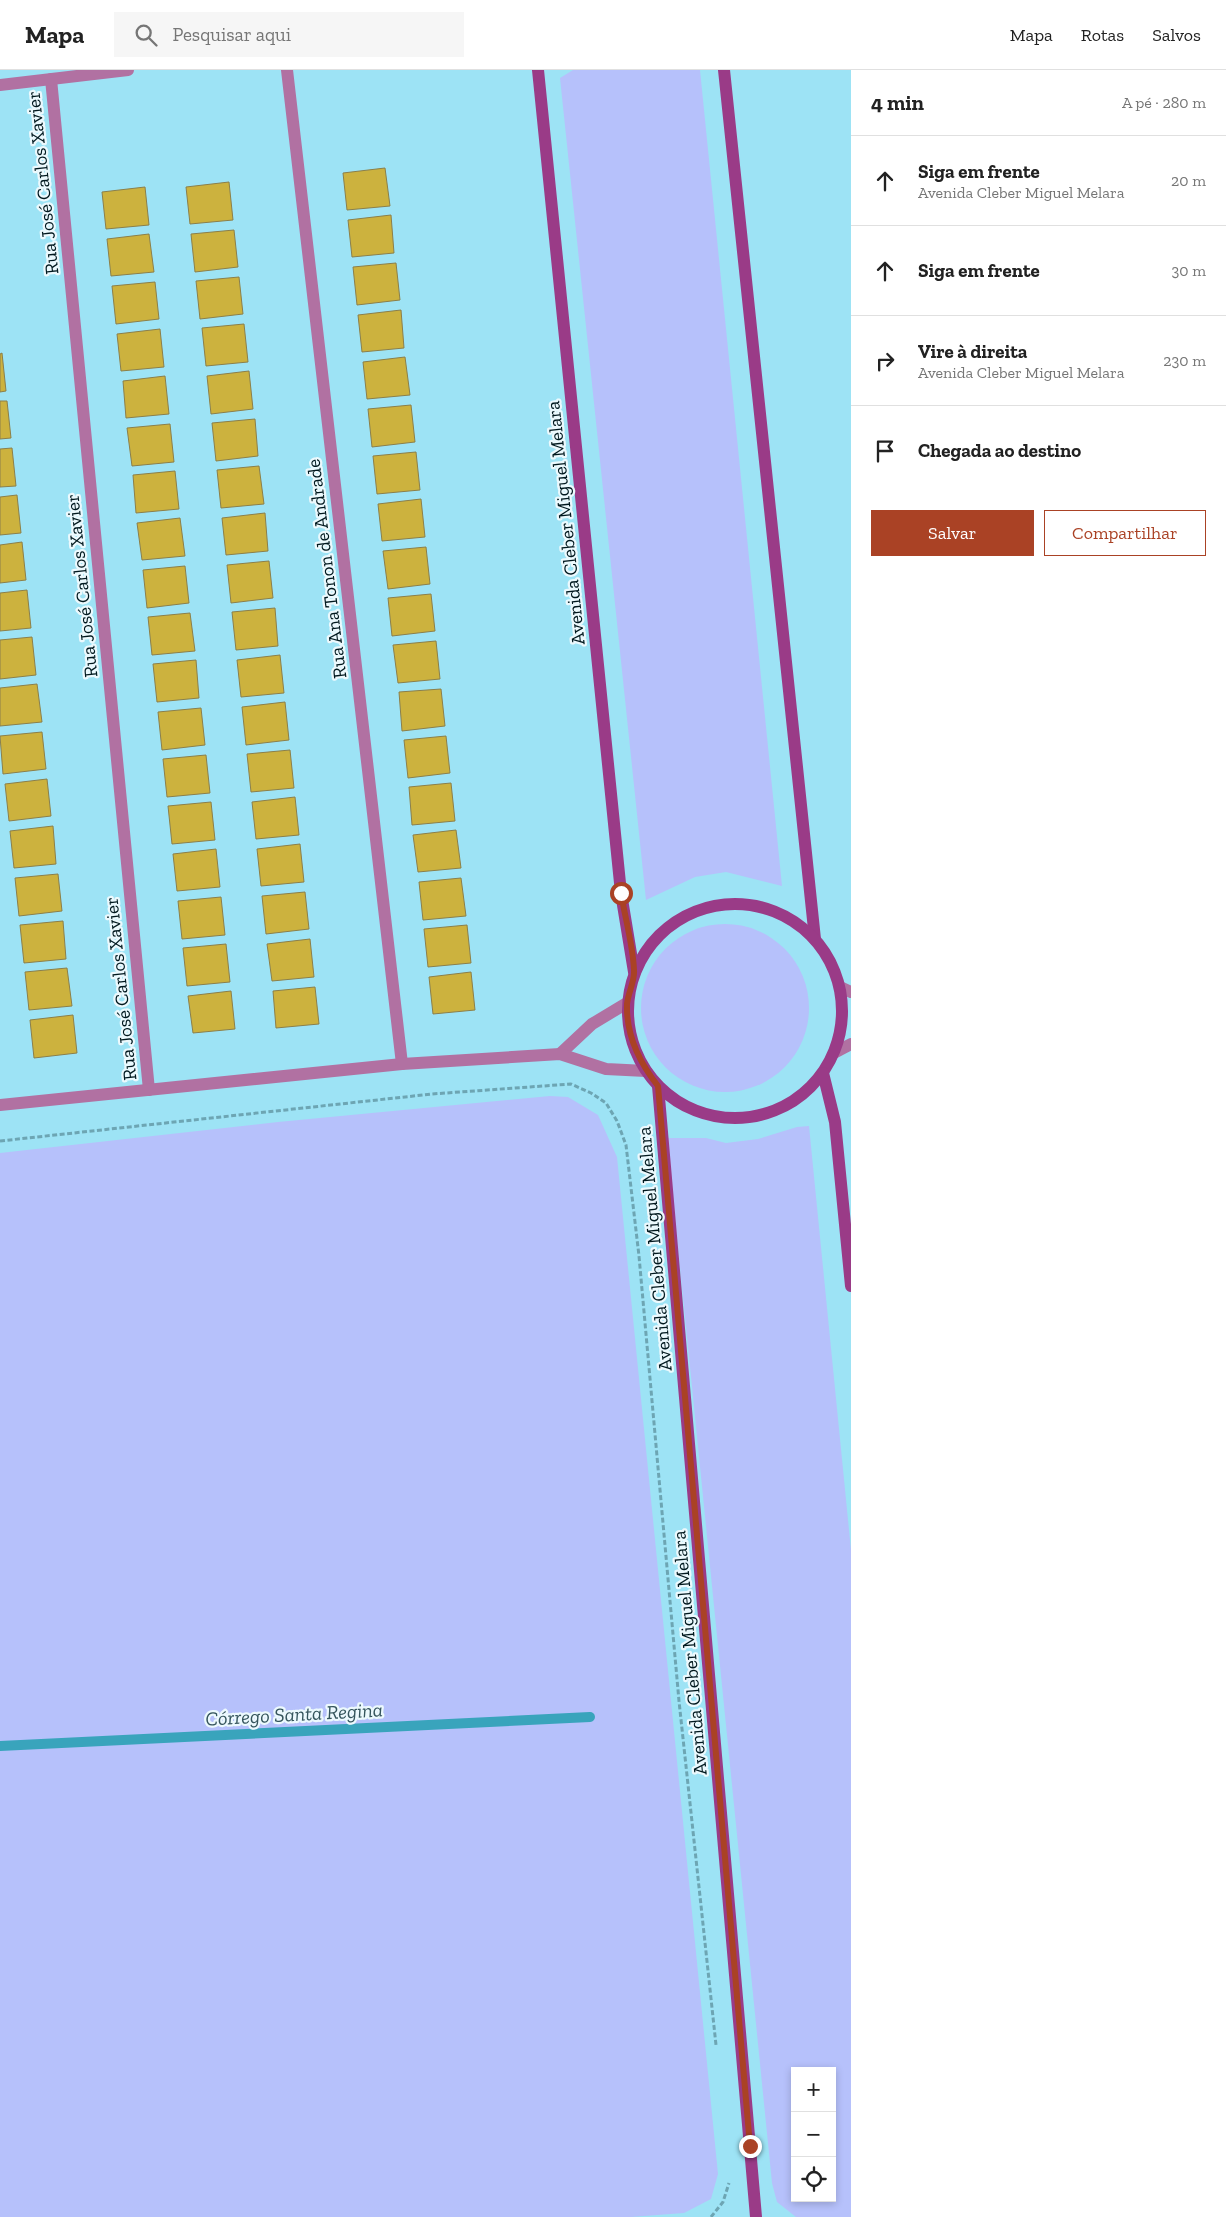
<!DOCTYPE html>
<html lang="pt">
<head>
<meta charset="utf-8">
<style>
	:root { --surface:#fff; --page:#f6f6f6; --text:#222; --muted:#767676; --line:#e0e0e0; --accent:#aa4225 }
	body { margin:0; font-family:"Zilla Slab",serif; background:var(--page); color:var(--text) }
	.controls { position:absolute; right:15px; bottom:15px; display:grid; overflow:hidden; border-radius:0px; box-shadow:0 2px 8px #0003 }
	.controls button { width:45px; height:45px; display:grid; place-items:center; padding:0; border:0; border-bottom:1px solid var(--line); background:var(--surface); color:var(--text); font:25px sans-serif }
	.stop { position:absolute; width:15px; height:15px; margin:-11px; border:4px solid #aa4225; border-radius:50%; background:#fff }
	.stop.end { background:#aa4225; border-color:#fff; box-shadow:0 1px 5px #0008 }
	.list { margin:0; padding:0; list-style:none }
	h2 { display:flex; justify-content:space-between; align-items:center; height:65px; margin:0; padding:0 20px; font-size:21px }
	h2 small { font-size:16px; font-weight:400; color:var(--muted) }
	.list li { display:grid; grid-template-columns:32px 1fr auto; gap:15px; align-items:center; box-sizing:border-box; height:90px; padding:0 20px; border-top:1px solid var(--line) }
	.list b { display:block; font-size:19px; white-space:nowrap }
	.list p { margin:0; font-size:16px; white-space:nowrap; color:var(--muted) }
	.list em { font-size:16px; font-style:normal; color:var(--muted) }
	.actions { display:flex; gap:10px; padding:15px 20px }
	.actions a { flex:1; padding:11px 0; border:1px solid var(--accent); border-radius:0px; text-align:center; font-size:18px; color:var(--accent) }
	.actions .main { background:var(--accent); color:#fff }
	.icon { flex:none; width:28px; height:28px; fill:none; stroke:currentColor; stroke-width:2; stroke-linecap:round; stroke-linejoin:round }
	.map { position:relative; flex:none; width:851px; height:2147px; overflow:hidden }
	header { display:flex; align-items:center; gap:30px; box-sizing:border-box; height:70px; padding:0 25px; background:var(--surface); border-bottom:1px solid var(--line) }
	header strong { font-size:24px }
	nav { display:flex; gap:28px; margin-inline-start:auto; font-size:18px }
	.search { width:350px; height:45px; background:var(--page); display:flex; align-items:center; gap:12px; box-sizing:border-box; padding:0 18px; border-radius:0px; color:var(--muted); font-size:19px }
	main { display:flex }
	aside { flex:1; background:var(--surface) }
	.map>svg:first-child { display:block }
</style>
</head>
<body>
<header>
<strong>Mapa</strong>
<div class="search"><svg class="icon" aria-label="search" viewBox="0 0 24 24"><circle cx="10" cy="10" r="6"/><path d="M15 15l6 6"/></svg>Pesquisar aqui</div>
<nav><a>Mapa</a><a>Rotas</a><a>Salvos</a></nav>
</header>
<main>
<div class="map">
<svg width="851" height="2147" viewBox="0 0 851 2147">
	<rect width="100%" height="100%" fill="#9de3f5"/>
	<g fill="#b6c1fb" fill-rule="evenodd">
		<polygon points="573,0 700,0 782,816 726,802 695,807 646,830 560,8"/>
		<circle cx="725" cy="938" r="84"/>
		<polygon points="550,1026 568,1027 598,1045 617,1087 718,2104 711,2129 684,2143 631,2147 0,2147 0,1083 278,1052"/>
		<path d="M809,1056L851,1480V2147H796L777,2132L772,2113L667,1068H706L726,1073L758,1069L797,1057ZM795,2001H832V2128H795Z"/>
	</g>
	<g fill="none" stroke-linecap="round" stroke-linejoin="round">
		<polyline stroke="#39a4bc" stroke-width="10" points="0,1676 590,1647"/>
	</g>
	<g fill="#ccb23e" stroke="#8b7f4a">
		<polygon points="385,98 390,136 347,140 343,103"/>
		<polygon points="229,112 233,150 190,154 186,117"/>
		<polygon points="145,117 149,155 106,159 102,122"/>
		<polygon points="391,145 394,183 352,187 348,150"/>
		<polygon points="234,160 238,197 195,202 191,164"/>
		<polygon points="149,164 154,202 111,206 107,169"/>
		<polygon points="396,193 400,230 357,235 353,197"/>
		<polygon points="239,207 243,244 200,249 196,211"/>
		<polygon points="155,212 159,249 116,254 112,216"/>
		<polygon points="401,240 404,278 362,282 358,245"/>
		<polygon points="244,254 248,292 206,296 202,258"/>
		<polygon points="160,259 164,297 121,301 117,264"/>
		<polygon points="2,283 6,321 0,322 0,284"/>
		<polygon points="405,287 410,325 367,329 363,292"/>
		<polygon points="249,301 253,339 211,344 207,306"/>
		<polygon points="165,306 169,344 126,348 123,311"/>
		<polygon points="0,331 7,331 11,368 0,369"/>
		<polygon points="411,335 415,372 372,377 368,339"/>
		<polygon points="255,349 258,386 216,391 212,353"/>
		<polygon points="170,354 174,392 132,396 127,358"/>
		<polygon points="12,378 16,416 0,417 0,379"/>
		<polygon points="416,382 420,420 377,424 373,386"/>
		<polygon points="259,396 264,434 221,438 217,400"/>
		<polygon points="175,401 179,439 136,443 133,405"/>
		<polygon points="17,425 21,463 0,465 0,427"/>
		<polygon points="421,429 425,467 382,471 378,434"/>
		<polygon points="265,443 268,481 226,485 222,448"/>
		<polygon points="180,448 185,486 142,490 137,453"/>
		<polygon points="22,472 26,510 0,513 0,475"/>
		<polygon points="426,477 430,514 388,519 383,481"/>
		<polygon points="269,491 273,528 231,533 227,495"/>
		<polygon points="185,496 189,533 147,538 143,500"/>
		<polygon points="27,520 31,558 0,561 0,523"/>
		<polygon points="431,524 435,561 392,566 388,528"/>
		<polygon points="275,538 278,576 236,580 232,542"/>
		<polygon points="190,543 195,581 152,585 148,547"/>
		<polygon points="32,567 36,605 0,609 0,570"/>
		<polygon points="436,571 440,609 398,613 393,575"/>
		<polygon points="280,585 284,623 241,627 237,590"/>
		<polygon points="196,590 199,628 157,632 153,594"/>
		<polygon points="37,614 42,652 0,656 0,618"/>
		<polygon points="441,619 445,656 402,661 399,622"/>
		<polygon points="285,632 289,670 246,675 242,637"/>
		<polygon points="201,638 205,675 162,680 158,642"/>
		<polygon points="42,662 46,699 3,704 0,666"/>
		<polygon points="446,666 450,703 408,708 404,670"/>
		<polygon points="290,680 294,718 251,722 247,684"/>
		<polygon points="206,685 210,723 167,727 163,689"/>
		<polygon points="47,709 51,746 9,751 5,714"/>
		<polygon points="451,713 455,751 412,755 409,717"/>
		<polygon points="295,727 299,765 256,769 252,732"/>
		<polygon points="211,732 215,770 172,774 168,736"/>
		<polygon points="53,756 56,794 14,798 10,761"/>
		<polygon points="456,760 461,798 418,802 413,765"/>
		<polygon points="300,774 304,812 261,816 257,779"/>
		<polygon points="216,779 220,817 177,821 173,784"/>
		<polygon points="58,804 62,841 19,846 15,808"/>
		<polygon points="461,808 466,846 423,850 419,812"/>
		<polygon points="305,822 309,859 266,864 262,826"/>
		<polygon points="221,827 225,865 182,869 178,831"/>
		<polygon points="63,851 66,889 24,893 20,855"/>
		<polygon points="467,855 471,893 428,897 424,859"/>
		<polygon points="310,869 314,907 272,911 267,874"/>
		<polygon points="226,874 230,912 187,916 183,878"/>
		<polygon points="67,898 72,936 29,940 25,902"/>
		<polygon points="471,902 475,940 433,944 429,907"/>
		<polygon points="315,917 319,954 276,958 273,921"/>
		<polygon points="231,921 235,959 193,963 188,926"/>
		<polygon points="73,945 77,983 34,988 30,950"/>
	</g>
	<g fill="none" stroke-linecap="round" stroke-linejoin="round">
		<g stroke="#6da5b3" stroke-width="3" stroke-dasharray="5 2.5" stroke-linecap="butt">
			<polyline points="0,1071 432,1024 571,1014 591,1023 606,1033 617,1051 626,1075 639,1186 679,1631 716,1975"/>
			<polyline points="711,2147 723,2132 729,2113"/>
		</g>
		<g stroke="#b171a2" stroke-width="12">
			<polyline points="287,0 402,994"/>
			<polyline points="51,9 149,1020"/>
			<polyline points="0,15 128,0"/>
			<polyline points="840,917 851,922"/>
			<polyline points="834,983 851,974"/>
			<polyline points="560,984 592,954 627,933"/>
			<polyline points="0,1035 402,994 560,984 606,999 646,1001"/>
		</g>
		<g stroke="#9a3b87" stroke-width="12">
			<polyline points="538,0 621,823 634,902"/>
			<polyline points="724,0 815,869"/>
			<circle cx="735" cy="941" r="107"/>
			<polyline points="823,1003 835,1052 851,1216"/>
			<polyline points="658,1016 756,2147"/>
		</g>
	</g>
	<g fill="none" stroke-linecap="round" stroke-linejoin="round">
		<path stroke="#aa4225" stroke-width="6" d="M621,823C625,848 633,875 634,900C635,911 628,923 627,934C626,966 639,992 658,1016L750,2076"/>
	</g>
	<g text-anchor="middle" stroke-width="4.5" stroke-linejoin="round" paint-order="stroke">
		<g font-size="19" fill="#00181e" stroke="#ecf9fd">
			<text transform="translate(42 113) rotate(-96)" y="7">Rua José Carlos Xavier</text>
			<text transform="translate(565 453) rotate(-96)" y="7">Avenida Cleber Miguel Melara</text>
			<text transform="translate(326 499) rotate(-97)" y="7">Rua Ana Tonon de Andrade</text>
			<text transform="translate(81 516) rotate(-96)" y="7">Rua José Carlos Xavier</text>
			<text transform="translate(120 919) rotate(-96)" y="7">Rua José Carlos Xavier</text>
			<text transform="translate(654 1179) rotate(-95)" y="7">Avenida Cleber Miguel Melara</text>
			<text transform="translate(689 1583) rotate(-95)" y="7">Avenida Cleber Miguel Melara</text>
		</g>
		<g font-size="20" font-style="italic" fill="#34545c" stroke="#ecf9fd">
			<text transform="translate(294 1644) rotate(-3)" y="7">Córrego Santa Regina</text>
		</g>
	</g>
</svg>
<div class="controls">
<button>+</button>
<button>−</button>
<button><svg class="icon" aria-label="locate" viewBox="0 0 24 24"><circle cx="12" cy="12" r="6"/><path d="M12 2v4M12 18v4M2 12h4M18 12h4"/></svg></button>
</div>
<div class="stop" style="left:621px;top:823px"></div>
<div class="stop end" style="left:750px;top:2076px"></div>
</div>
<aside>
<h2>4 min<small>A pé · 280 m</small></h2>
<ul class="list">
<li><svg class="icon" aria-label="ahead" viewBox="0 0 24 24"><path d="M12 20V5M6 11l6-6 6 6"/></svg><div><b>Siga em frente</b><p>Avenida Cleber Miguel Melara</p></div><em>20 m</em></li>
<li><svg class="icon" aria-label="ahead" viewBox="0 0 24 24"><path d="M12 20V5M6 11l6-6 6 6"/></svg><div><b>Siga em frente</b></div><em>30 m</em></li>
<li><svg class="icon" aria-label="right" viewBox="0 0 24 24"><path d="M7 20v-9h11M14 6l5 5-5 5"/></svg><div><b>Vire à direita</b><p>Avenida Cleber Miguel Melara</p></div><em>230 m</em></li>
<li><svg class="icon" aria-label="arrive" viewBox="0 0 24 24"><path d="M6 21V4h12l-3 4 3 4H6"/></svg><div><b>Chegada ao destino</b></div></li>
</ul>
<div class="actions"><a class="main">Salvar</a><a>Compartilhar</a></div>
</aside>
</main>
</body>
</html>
